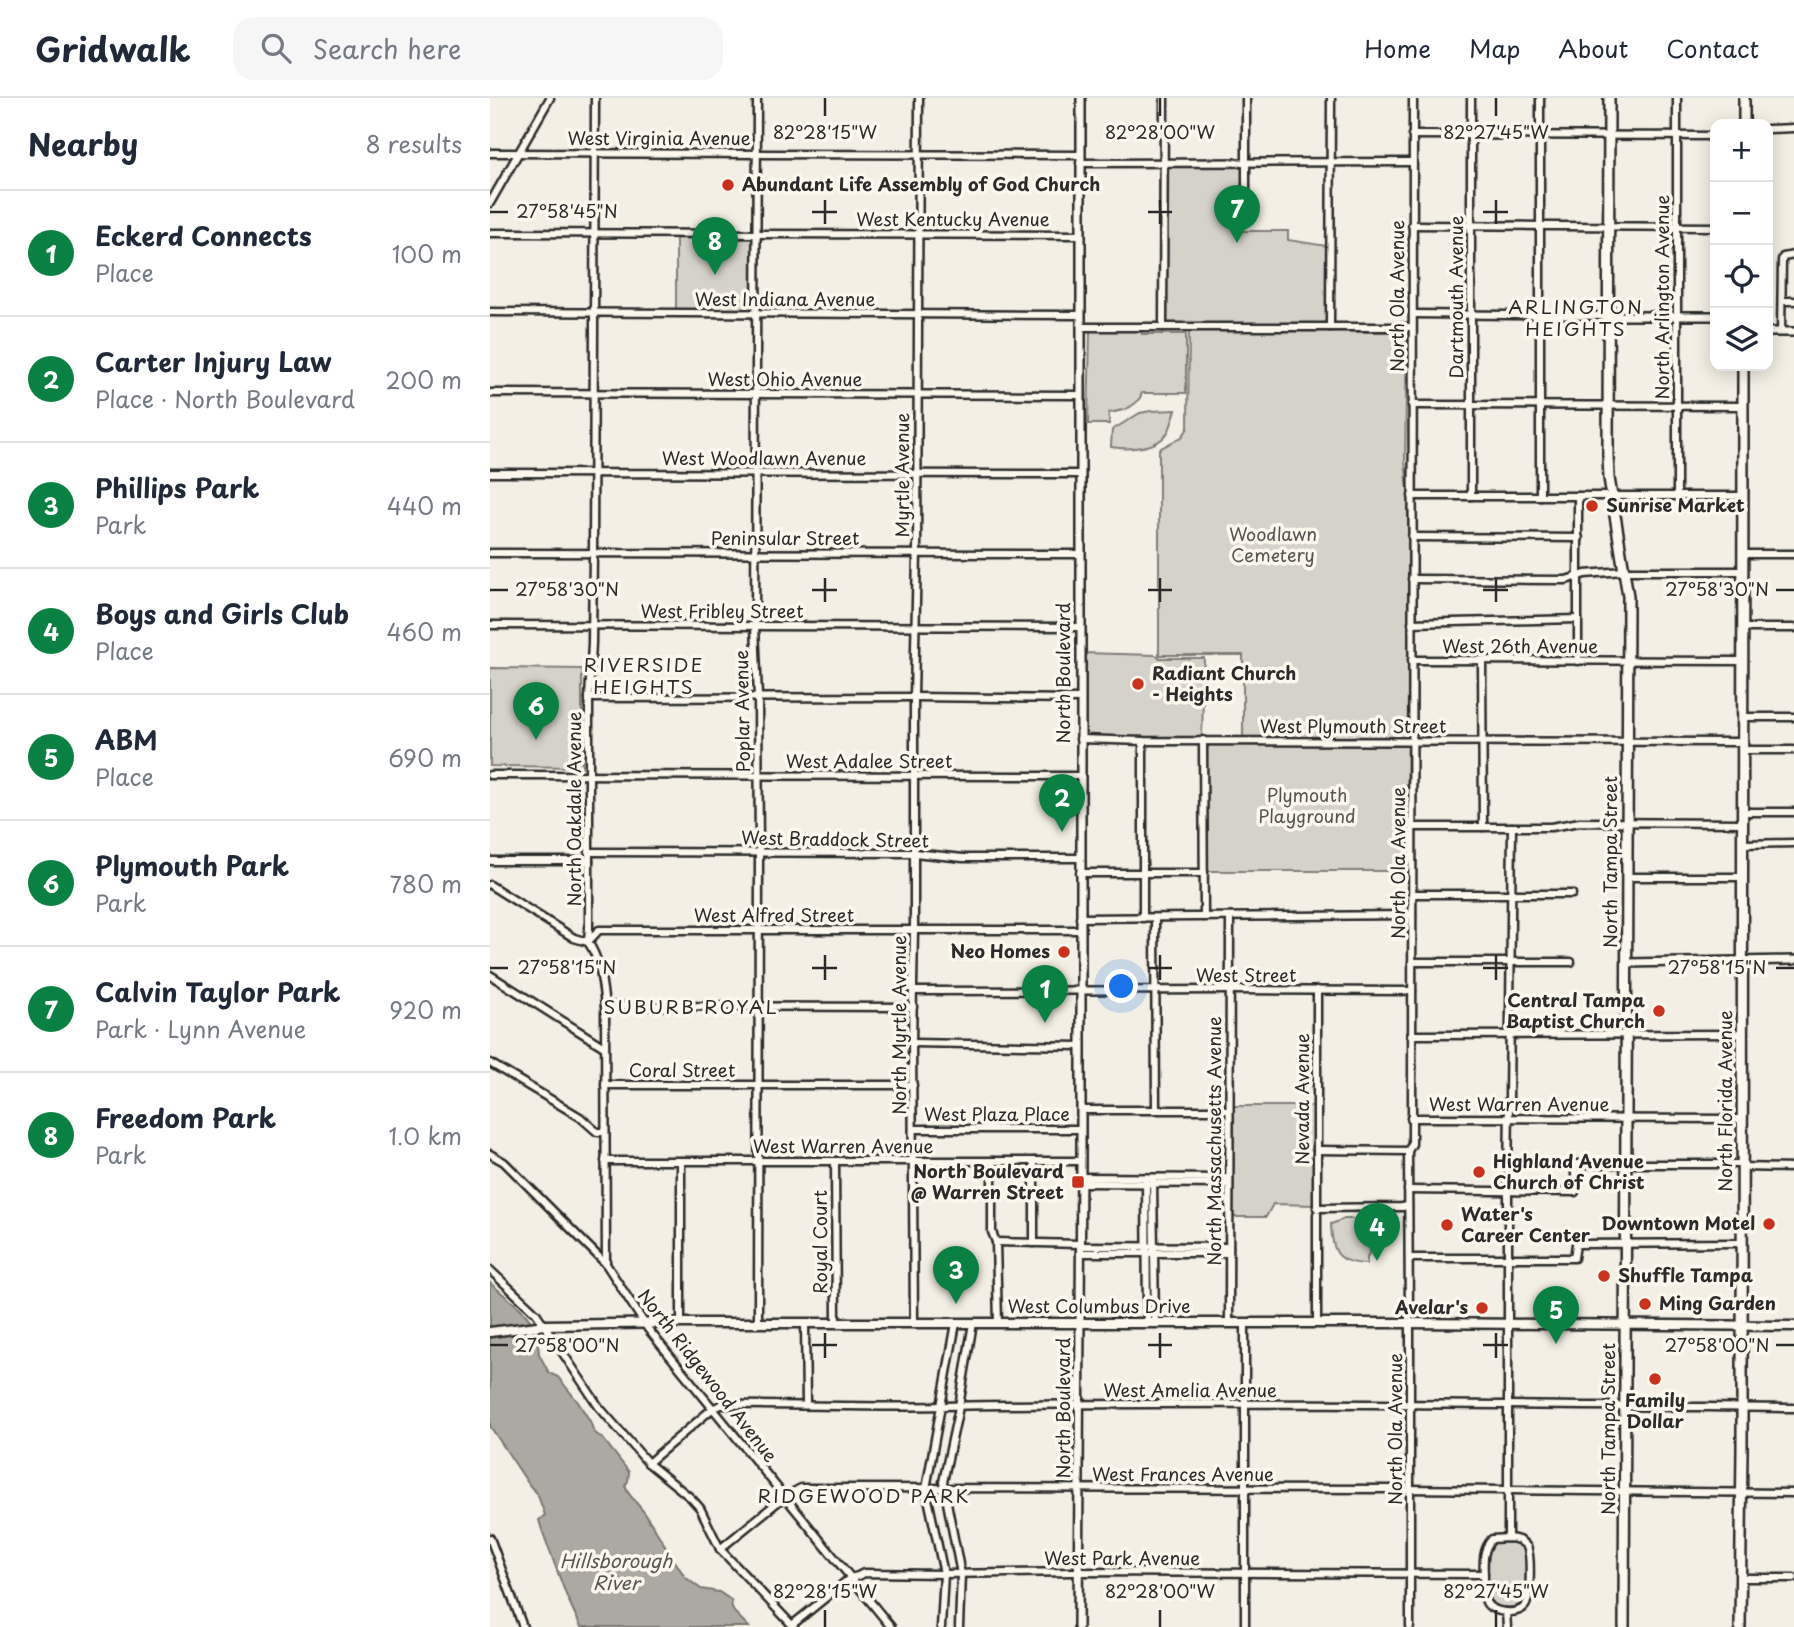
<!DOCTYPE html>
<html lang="en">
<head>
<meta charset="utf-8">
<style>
	:root { --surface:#fff; --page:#f6f6f7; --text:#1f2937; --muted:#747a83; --line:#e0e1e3; --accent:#0b8043 }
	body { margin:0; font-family:"Playpen Sans",sans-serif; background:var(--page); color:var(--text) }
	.controls { position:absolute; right:21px; top:21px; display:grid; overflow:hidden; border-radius:14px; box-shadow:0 4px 18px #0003 }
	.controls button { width:63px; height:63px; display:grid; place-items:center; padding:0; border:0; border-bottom:2px solid var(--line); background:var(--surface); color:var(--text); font:35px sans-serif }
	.you { position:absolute; left:632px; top:889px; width:24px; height:24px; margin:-18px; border:5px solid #fff; border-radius:50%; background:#1a73e8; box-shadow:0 0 0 10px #1a73e833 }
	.badge { display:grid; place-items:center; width:46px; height:46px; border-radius:50%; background:var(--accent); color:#fff; font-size:23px; font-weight:700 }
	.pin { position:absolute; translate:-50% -58px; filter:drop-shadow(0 2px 4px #0008) }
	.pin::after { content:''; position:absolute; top:37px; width:24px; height:21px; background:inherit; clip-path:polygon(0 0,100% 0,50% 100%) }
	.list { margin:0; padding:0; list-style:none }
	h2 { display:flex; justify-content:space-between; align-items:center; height:91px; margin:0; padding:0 28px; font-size:30px }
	h2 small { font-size:23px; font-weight:400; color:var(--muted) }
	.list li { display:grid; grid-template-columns:46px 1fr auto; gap:21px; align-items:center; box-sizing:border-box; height:126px; padding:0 28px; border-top:2px solid var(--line) }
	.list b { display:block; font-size:26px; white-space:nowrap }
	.list p { margin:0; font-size:23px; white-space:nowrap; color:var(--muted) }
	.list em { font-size:23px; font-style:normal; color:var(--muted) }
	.icon { flex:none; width:38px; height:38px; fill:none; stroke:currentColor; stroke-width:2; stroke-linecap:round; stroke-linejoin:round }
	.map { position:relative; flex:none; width:1304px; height:1529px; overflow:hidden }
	header { display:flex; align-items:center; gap:42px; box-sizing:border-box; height:98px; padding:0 35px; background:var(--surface); border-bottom:2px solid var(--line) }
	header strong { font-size:33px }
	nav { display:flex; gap:38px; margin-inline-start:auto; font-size:24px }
	.search { width:490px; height:63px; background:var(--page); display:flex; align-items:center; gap:18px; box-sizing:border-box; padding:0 24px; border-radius:21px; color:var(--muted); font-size:26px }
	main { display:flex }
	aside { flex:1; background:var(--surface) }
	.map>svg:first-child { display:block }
</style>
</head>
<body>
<header>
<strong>Gridwalk</strong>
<div class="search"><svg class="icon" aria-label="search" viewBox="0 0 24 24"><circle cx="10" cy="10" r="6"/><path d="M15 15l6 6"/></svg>Search here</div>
<nav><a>Home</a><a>Map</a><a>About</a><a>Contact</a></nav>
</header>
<main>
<aside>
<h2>Nearby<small>8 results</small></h2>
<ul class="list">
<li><span class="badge">1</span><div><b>Eckerd Connects</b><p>Place</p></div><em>100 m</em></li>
<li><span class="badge">2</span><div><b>Carter Injury Law</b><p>Place · North Boulevard</p></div><em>200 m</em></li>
<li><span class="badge">3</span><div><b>Phillips Park</b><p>Park</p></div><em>440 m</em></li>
<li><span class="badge">4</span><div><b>Boys and Girls Club</b><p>Place</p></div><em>460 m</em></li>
<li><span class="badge">5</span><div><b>ABM</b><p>Place</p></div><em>690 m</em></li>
<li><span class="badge">6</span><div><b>Plymouth Park</b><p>Park</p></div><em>780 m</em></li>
<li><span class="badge">7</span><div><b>Calvin Taylor Park</b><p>Park · Lynn Avenue</p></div><em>920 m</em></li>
<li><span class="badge">8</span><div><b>Freedom Park</b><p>Park</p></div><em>1.0 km</em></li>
</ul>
</aside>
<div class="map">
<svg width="1304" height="1529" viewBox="0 0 1304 1529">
	<rect width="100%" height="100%" fill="#f3efe4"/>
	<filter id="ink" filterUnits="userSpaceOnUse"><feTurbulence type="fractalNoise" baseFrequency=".0143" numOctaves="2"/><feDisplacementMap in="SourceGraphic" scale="14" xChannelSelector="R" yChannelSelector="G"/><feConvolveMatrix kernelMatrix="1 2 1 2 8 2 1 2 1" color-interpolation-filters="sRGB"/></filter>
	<g filter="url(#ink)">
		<g fill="#d5d2c9" stroke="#807e7a" stroke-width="2">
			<polygon points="753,66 753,133 798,133 798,142 837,148 837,219 835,224 831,227 676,226 677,67"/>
			<polygon points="186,140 263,141 264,213 186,213"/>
			<polygon points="699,232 917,234 915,363 918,392 919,638 917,640 753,639 753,557 669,557 669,351 692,339 698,330"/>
			<path d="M600,233H651L652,236H696V295H652C648,309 632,313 619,315V326H598Z"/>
			<path d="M686,312C683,319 682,327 678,334C668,351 639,352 621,349L622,332L650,315L661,313Z"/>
			<polygon points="592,555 666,557 669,560 714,560 712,639 653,640 592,638"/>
			<polygon points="0,570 92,571 92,669 0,668"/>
			<polygon points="724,644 918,645 916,773 717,773 717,651 719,647"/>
			<polygon points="742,1008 827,1008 826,1107 783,1106 776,1119 742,1119"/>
			<path d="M854,1121H879L883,1124L882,1149L877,1160V1166C846,1165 842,1153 841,1126Z"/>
			<polygon points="1006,1444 1025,1444 1036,1452 1037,1495 1034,1502 1026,1509 1009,1509 998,1501 998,1453"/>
		</g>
		<polygon fill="#aca9a2" stroke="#787772" stroke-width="2" points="0,1185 31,1211 40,1222 47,1234 49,1256 59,1275 68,1279 88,1304 100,1323 104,1334 114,1342 139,1374 138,1383 135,1388 139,1396 154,1414 195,1479 211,1491 229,1494 241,1502 242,1510 244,1514 259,1529 91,1529 77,1499 52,1432 49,1422 55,1417 47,1395 40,1388 0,1328"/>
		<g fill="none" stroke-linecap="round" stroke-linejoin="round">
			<g stroke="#2b2b2b" stroke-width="11">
				<g id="minor">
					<path d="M105,0L103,455L102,545L99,600V830L98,844C111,863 112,885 115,908L116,1166"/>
					<polyline points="267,0 265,528 268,599 269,755 268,1225"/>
					<polyline points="1050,0 1050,398"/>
					<polyline points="1187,0 1187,398"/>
					<polyline points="1278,31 1304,30"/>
					<polyline points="922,37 1225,38"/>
					<polyline points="0,55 590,57"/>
					<polyline points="590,65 922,64"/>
					<polyline points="0,105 60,0"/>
					<polyline points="756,118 756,0"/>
					<polyline points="922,127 1225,129"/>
					<polyline points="0,135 590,137"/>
					<polyline points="1292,203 1304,203"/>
					<polyline points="0,214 590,217"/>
					<polyline points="923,216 1118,218"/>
					<polyline points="591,229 922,229"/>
					<polyline points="673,229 674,0"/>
					<polyline points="840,229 841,0"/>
					<polyline points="1291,234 1292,162 1293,159 1304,157"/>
					<polyline points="0,295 590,297"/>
					<polyline points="922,307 1254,308"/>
					<polyline points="0,375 590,376"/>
					<polyline points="922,398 1253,398"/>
					<polyline points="981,398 981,0"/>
					<polyline points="922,439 1089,440"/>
					<polyline points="0,455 590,456"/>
					<polyline points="1253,456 1304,456"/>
					<polyline points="922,481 1076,482 1095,476 1133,473 1253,473"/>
					<polyline points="922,525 1088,521"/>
					<polyline points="0,527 590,529"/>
					<polyline points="1253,530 1304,530"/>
					<polyline points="922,562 1252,563"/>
					<polyline points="992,563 993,729"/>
					<polyline points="1088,563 1088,398"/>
					<polyline points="99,600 424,599 590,601"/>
					<polyline points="1253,619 1304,619"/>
					<polyline points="590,641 653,643 1253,644"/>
					<polyline points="713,642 714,819"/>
					<polyline points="653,643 653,820"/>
					<polyline points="1253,652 1304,652"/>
					<polyline points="0,677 590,678"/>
					<polyline points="1252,714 1304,714"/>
					<polyline points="923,729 1061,729 1090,724 1252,725"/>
					<polyline points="1253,746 1304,745"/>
					<polyline points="99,754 424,755 473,760 590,760"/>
					<polyline points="0,763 99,763"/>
					<polyline points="590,775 714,775"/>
					<polyline points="1137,779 1253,779"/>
					<polyline points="0,787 84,840 98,844 109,832 590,832"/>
					<polyline points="922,796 1082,796"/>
					<polyline points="590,820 922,817"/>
					<polyline points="665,820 666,1012"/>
					<polyline points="922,864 1081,864"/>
					<polyline points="0,877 114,949"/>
					<polyline points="827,892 827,1110 912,1109 918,1108"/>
					<polyline points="423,893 740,892 922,893"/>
					<polyline points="115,908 423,909"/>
					<polyline points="921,937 1251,936"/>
					<polyline points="422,945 591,948"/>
					<polyline points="0,965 90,1019 107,1034 115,1034"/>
					<polyline points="115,987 423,987"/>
					<polyline points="591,1012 739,1012"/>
					<polyline points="921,1020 1252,1021"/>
					<polyline points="423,1031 591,1031"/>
					<polyline points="827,1052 918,1053"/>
					<polyline points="0,1056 14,1064 116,1166 158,1231 401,1529"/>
					<polyline points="115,1063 591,1063"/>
					<polyline points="191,1063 191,1225"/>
					<polyline points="345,1063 346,1225"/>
					<polyline points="502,1063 502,1134 506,1144 508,1225"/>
					<polyline points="1252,1069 1304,1070"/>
					<polyline points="591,1079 739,1080"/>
					<polyline points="656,1081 657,1224"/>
					<polyline points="663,1083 665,1224"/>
					<polyline points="591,1085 739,1086"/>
					<polyline points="918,1092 1085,1094 1085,1066 1252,1066"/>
					<polyline points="506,1144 590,1146"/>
					<polyline points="544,1145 544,1063"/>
					<polyline points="590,1148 739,1149"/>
					<polyline points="590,1155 739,1155"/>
					<polyline points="919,1160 1084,1160 1086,1146 1251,1145"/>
					<polyline points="0,1172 46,1215 109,1309 158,1365 201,1400 210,1410 230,1451 304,1529"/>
					<polyline points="315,1225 316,1307"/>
					<polyline points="424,1225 422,945 424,832 424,599 427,455 429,0"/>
					<polyline points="739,1225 740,819"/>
					<polyline points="827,1225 827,1116"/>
					<path d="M158,1365L222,1311L231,1307C305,1306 378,1310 452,1308C736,1303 1020,1307 1304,1310"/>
					<polyline points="0,1440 33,1529"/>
					<polyline points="1018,1440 1018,1093 1022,729"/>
					<path d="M1018,1440C1025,1440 1032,1442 1037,1449C1041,1456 1041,1501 1035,1508C1027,1518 1001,1515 996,1504C993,1498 994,1489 994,1483C994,1468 991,1453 1002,1441Z"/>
					<polyline points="230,1451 294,1399 311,1390 913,1391 1304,1395"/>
					<polyline points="1251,1480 1304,1480"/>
					<polyline points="1016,1514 1017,1529"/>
					<polyline points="302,1527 360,1480 368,1478 374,1475 454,1476 583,1474 994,1476"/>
					<polyline points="451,1529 454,1476 436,1391 466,1225"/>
					<polyline points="469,1529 471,1476 453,1384 468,1314 483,1225"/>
					<polyline points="755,1529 755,1225"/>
					<polyline points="920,1529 920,1231 919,1221 918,1053 922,1046 923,0"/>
				</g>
			</g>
			<g stroke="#2b2b2b" stroke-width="12">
				<g id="tertiary">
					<polyline points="1118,218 1225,218"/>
					<polyline points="1278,234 1304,234"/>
					<polyline points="1137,865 1304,862"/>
					<polyline points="588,1529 591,1063 591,0"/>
				</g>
			</g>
			<g stroke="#2b2b2b" stroke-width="13">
				<polyline id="secondary" points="0,1234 55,1227 191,1225 919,1225 1304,1228"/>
			</g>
			<g stroke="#2b2b2b" stroke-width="14">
				<g id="primary">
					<polyline points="1119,0 1118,358 1119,380 1138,498 1134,1529"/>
					<polyline points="1254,26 1254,0"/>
					<polyline points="1250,1529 1252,1351 1253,268"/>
				</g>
			</g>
			<use href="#minor" stroke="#fbf7ec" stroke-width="6"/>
			<use href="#tertiary" stroke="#fbf7ec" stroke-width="7"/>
			<use href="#secondary" stroke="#fbf7ec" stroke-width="8"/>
			<use href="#primary" stroke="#fbf7ec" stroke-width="9"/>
		</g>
	</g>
	<path fill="none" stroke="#2b2b2b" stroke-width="2.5" d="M335,0V18M670,0V18M1006,0V18M335,102V126M670,102V126M1006,102V126M0,114H18M322,114H347M658,114H682M993,114H1018M335,480V504M670,480V504M1006,480V504M0,492H18M322,492H347M658,492H682M993,492H1018M1286,492H1304M335,857V882M670,857V882M1006,857V882M0,870H18M322,870H347M658,870H682M993,870H1018M1286,870H1304M335,1235V1260M670,1235V1260M1006,1235V1260M0,1247H18M322,1247H347M658,1247H682M993,1247H1018M1286,1247H1304M335,1512V1529M670,1512V1529M1006,1512V1529"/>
	<g fill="#c8321e" stroke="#fbf7ec" stroke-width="2.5">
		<circle cx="238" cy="87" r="7"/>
		<circle cx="1102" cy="408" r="7"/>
		<circle cx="648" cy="586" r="7"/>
		<circle cx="574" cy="854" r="7"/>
		<circle cx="1169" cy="913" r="7"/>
		<circle cx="989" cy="1074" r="7"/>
		<rect x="581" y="1077" width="14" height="14" rx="3.5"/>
		<circle cx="1279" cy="1126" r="7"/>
		<circle cx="957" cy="1127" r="7"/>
		<circle cx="1114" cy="1178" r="7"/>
		<circle cx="1155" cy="1206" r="7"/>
		<circle cx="992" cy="1210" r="7"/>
		<circle cx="1165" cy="1281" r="7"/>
	</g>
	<g text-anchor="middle" stroke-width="7" stroke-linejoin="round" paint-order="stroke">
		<g font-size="18" fill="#2b2b2b" stroke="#fbf7ec">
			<text x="169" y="47">West Virginia Avenue</text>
			<text x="463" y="128">West Kentucky Avenue</text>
			<text transform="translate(908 198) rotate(-90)" y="6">North Ola Avenue</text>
			<text transform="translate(967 199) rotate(-90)" y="6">Dartmouth Avenue</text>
			<text transform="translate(1173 199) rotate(-90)" y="6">North Arlington Avenue</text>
			<text x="295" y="208">West Indiana Avenue</text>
			<text x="295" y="288">West Ohio Avenue</text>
			<text x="274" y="367">West Woodlawn Avenue</text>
			<text transform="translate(413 377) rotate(-90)" y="6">Myrtle Avenue</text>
			<text x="295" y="447">Peninsular Street</text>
			<text x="232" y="520">West Fribley Street</text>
			<text x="1030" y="555">West 26th Avenue</text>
			<text transform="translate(574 575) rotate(-90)" y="6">North Boulevard</text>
			<text transform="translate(253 613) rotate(-91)" y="6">Poplar Avenue</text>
			<text x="863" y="635">West Plymouth Street</text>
			<text x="379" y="670">West Adalee Street</text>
			<text transform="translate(85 711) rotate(-90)" y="6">North Oakdale Avenue</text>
			<text transform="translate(345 742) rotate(1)" y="6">West Braddock Street</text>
			<text transform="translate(1121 764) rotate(-90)" y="6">North Tampa Street</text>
			<text transform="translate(909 765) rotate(-90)" y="6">North Ola Avenue</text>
			<text x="284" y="824">West Alfred Street</text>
			<text x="756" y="884">West Street</text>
			<text transform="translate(410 927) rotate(-90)" y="6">North Myrtle Avenue</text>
			<text x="192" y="979">Coral Street</text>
			<text transform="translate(813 1001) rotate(-90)" y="6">Nevada Avenue</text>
			<text transform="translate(1236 1003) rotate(-90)" y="6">North Florida Avenue</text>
			<text x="1029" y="1013">West Warren Avenue</text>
			<text x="507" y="1023">West Plaza Place</text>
			<text transform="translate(725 1043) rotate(-90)" y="6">North Massachusetts Avenue</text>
			<text x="353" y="1055">West Warren Avenue</text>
			<text transform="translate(331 1144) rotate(-90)" y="6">Royal Court</text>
			<text x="609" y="1215">West Columbus Drive</text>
			<text transform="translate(217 1278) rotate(52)" y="6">North Ridgewood Avenue</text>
			<text x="700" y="1299">West Amelia Avenue</text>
			<text transform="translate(574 1310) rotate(-90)" y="6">North Boulevard</text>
			<text transform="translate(906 1331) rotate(-90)" y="6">North Ola Avenue</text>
			<text transform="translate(1119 1331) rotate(-90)" y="6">North Tampa Street</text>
			<text x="693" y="1383">West Frances Avenue</text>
			<text x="632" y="1467">West Park Avenue</text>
		</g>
		<g font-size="18" font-weight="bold" fill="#2b2b2b" stroke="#fbf7ec" text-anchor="start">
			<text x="252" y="93">Abundant Life Assembly of God Church</text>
			<text x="1116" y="414">Sunrise Market</text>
			<text x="662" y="582">Radiant Church<tspan x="662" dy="21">- Heights</tspan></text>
			<text x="560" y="860" text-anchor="end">Neo Homes</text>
			<text x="1155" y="909" text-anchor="end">Central Tampa<tspan x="1155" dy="21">Baptist Church</tspan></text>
			<text x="1003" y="1070">Highland Avenue<tspan x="1003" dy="21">Church of Christ</tspan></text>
			<text x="574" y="1080" text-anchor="end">North Boulevard<tspan x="574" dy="21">@ Warren Street</tspan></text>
			<text x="971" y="1123">Water's<tspan x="971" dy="21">Career Center</tspan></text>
			<text x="1265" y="1132" text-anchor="end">Downtown Motel</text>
			<text x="1128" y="1184">Shuffle Tampa</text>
			<text x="1169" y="1212">Ming Garden</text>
			<text x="978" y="1216" text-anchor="end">Avelar's</text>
			<text x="1165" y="1309" text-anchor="middle">Family<tspan x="1165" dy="21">Dollar</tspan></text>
		</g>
		<g font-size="18" fill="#565552" stroke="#fbf7ec">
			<text x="783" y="443">Woodlawn<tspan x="783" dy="21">Cemetery</tspan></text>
			<text x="817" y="704">Plymouth<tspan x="817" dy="21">Playground</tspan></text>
		</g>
		<g font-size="19" letter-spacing="2" fill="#2b2b2b" stroke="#fbf7ec">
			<text x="1086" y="216">ARLINGTON<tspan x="1086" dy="22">HEIGHTS</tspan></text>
			<text x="154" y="574">RIVERSIDE<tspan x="154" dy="22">HEIGHTS</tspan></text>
			<text x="201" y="916">SUBURB ROYAL</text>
			<text x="374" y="1405">RIDGEWOOD PARK</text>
		</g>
		<g font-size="19" font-style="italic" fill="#585755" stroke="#fbf7ec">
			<text x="126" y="1470">Hillsborough<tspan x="126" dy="22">River</tspan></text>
		</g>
	</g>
	<g font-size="18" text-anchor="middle" fill="#2b2b2b" stroke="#fbf7ec" stroke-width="7" stroke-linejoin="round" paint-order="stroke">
		<text x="335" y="41">82°28'15"W</text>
		<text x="670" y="41">82°28'00"W</text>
		<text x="1006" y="41">82°27'45"W</text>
		<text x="77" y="120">27°58'45"N</text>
		<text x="77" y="498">27°58'30"N</text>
		<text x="1227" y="498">27°58'30"N</text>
		<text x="77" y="876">27°58'15"N</text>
		<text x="1227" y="876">27°58'15"N</text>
		<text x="77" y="1254">27°58'00"N</text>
		<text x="1227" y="1254">27°58'00"N</text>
		<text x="335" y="1500">82°28'15"W</text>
		<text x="670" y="1500">82°28'00"W</text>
		<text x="1006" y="1500">82°27'45"W</text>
	</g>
</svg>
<div class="controls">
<button>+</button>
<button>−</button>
<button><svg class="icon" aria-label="locate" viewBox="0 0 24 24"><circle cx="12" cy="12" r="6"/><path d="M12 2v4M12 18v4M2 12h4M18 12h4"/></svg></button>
<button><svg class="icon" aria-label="layers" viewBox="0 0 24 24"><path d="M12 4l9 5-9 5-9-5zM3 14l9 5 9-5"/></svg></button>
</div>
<div class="you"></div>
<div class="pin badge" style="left:555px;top:925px">1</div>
<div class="pin badge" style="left:572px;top:734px">2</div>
<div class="pin badge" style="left:466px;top:1206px">3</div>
<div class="pin badge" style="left:887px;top:1163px">4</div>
<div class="pin badge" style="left:1066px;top:1246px">5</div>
<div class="pin badge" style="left:46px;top:642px">6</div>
<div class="pin badge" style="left:747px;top:145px">7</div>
<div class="pin badge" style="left:225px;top:177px">8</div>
</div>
</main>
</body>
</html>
